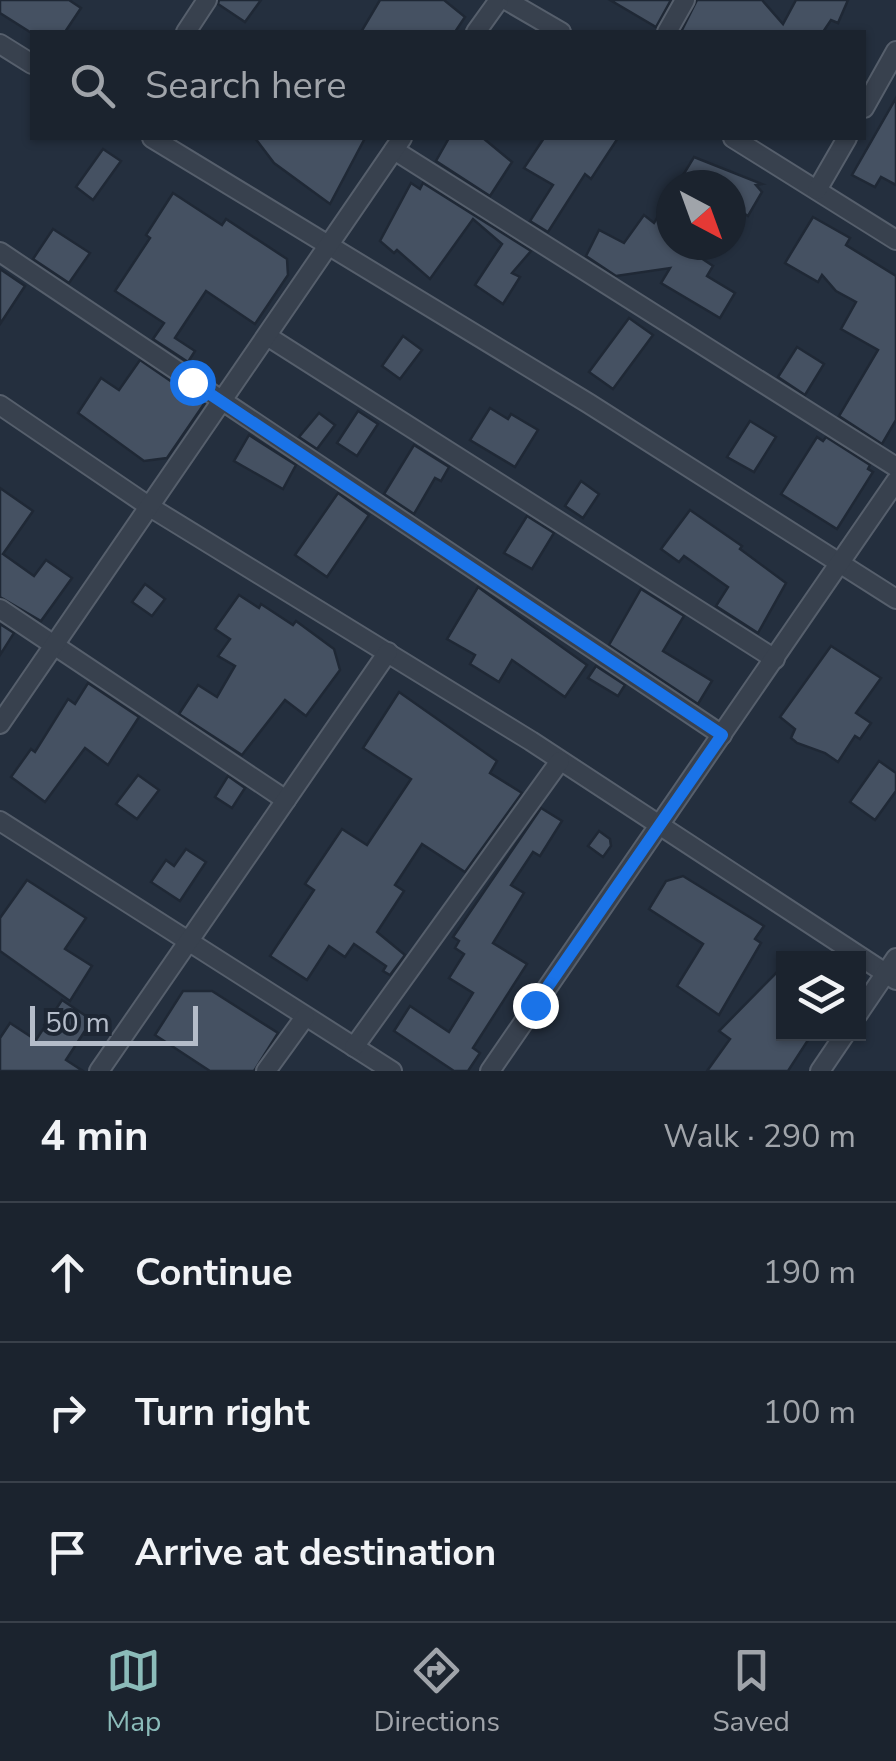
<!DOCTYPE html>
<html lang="en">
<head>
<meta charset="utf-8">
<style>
	:root { --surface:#1b232e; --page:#242b36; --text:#f1f3f6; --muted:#a0a4aa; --line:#39404a; --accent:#8bbbb9 }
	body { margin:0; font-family:"Nunito Sans",sans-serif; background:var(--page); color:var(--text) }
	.controls { position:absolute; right:30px; bottom:30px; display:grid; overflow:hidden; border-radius:0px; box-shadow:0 2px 8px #0004 }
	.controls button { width:90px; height:90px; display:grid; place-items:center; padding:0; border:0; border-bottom:2px solid var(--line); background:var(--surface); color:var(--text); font:50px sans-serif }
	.compass { position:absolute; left:656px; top:170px; width:90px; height:90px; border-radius:50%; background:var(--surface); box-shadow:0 2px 8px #0004; rotate:139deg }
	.scale { position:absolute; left:30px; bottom:25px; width:168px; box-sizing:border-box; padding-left:10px; border:5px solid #b4bcc9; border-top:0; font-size:28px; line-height:35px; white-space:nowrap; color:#b4bcc9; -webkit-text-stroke:8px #1d2633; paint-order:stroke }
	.stop { position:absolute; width:30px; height:30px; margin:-22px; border:8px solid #1a73e8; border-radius:50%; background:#fff }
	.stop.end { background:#1a73e8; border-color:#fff; box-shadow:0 2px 10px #0008 }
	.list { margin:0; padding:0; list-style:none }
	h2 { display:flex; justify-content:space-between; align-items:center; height:130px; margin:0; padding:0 40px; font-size:42px }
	h2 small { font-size:32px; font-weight:400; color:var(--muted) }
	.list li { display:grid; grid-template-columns:65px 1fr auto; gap:30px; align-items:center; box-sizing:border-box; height:140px; padding:0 40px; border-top:2px solid var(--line) }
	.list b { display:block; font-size:38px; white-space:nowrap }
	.list em { font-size:32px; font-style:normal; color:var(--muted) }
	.icon { flex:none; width:55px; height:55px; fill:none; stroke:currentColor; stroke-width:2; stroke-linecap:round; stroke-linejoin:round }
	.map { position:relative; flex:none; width:896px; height:1071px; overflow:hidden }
	.search { position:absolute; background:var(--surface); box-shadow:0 2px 8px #0004; left:30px; right:30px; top:30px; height:110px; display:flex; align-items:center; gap:25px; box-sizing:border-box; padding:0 35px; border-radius:0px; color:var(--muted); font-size:38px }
	.sheet { height:550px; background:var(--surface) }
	nav { display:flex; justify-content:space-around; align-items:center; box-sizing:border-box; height:140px; border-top:2px solid var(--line); background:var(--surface); font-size:28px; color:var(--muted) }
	nav a { display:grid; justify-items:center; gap:5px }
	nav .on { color:var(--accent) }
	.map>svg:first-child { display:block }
</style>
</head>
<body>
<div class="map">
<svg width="896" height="1071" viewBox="0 0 896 1071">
	<rect width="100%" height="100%" fill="#242f3e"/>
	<g fill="#455162" stroke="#1f2835" stroke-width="2.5">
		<polygon points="0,0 69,0 81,8 65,32 30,32 0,13"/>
		<polygon points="219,0 261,0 245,22 218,4"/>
		<polygon points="380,0 444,0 465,17 455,32 361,32"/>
		<polygon points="610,0 671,0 656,27"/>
		<polygon points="697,0 762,0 783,24 796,0 848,0 838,23 831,20 823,32 681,32"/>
		<polygon points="896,98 896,185 881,177 875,187 852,175"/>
		<polygon points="255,138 365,138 330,204 274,163"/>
		<polygon points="449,138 483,138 512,162 490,196 436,161"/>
		<polygon points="544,138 618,138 591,179 585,174 548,232 530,221 553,185 524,168"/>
		<polygon points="103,149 121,161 93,200 76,187"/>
		<polygon points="694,157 762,184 756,185 762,192 748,216 731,205 731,185 677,185"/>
		<polygon points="411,183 420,189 423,183 531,251 512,273 520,277 503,304 475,285 502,244 473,219 430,279 397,250 394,253 380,241"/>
		<polygon points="173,193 222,225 226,219 287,259 288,275 255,324 206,291 175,338 195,351 188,362 153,339 164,323 115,291 150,238 146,235"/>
		<polygon points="671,195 671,245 709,245 701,258 713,266 707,276 735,293 720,318 661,283 670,268 616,276 586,256 599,230 624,243 644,215 654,223"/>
		<polygon points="813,217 850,238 846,245 896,276 896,420 882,444 839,416 878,350 841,329 856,302 836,291 822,275 818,282 785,263"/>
		<polygon points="53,229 90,253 69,283 33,259"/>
		<polygon points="0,269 25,286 0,324"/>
		<polygon points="629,318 653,335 613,389 589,372"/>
		<polygon points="403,336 422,350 400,379 382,366"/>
		<polygon points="797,347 824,364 805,395 778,377"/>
		<polygon points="140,360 204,404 167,458 144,461 78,413 101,378 119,390"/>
		<polygon points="490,408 508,419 511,414 538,430 515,467 470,440"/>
		<polygon points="358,411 378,424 357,456 337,443"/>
		<polygon points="319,413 335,425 317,449 299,437"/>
		<polygon points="750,421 776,437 754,472 727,457"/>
		<polygon points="249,435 296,465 283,489 234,461"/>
		<polygon points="817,437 823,441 826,437 870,465 868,469 873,472 837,529 781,494"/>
		<polygon points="414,445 449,467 441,481 435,478 414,514 384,494"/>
		<polygon points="581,481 599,494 583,518 565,506"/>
		<polygon points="0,488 33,511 3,554 34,576 46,560 72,578 41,621 0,597"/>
		<polygon points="338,493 369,515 327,577 295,555"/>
		<polygon points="690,510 742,546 740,549 786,583 758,633 716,606 728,587 684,556 679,562 661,549"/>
		<polygon points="527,516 554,533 532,569 504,553"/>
		<polygon points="145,584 165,599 152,616 132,602"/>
		<polygon points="478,587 587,665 565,697 512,660 499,682 470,664 475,655 447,639"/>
		<polygon points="641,589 684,616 663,651 712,681 698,704 609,645"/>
		<polygon points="239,595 259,608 261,604 293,625 296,621 334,649 340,670 306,716 285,700 242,755 179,714 198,685 217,697 235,666 218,656 230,639 215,629"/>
		<polygon points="0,624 14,633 0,655"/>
		<polygon points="831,646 881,678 856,713 871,723 860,739 855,736 838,762 825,753 797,743 791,738 795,729 780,717"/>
		<polygon points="596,666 625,685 618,696 588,678"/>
		<polygon points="88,683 139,717 108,765 85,748 45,802 11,777 31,749 35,752 68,699 75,704"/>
		<polygon points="399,692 497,761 490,773 522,793 465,872 422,844 395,885 404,891 377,932 405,955 390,975 383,971 386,966 354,944 345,957 329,946 307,980 270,956 314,890 305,884 342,829 367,845 411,779 363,748"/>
		<polygon points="879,761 896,773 896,791 875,820 850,802"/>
		<polygon points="138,775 159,790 137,819 116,804"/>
		<polygon points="228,776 245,788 232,808 215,797"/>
		<polygon points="541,808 562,821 540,856 533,852 511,885 524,893 493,943 527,964 473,1048 480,1053 468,1071 454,1071 394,1031 410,1006 449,1032 473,993 449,978 464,954 455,948 459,941 453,937"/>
		<polygon points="599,831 610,839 611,846 603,857 588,846"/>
		<polygon points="186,849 206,862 180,901 151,882 166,860 174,866"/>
		<polygon points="683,876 764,926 755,939 761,943 719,1015 677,986 703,944 649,909 666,881"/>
		<polygon points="27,880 86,918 65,949 92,966 70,1001 0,951 0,918"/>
		<polygon points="784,965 784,1034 812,1034 788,1071 707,1071 730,1039 719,1031"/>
		<polygon points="183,991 212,991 278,1033 254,1071 210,1071 155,1035"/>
		<polygon points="62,1000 92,1020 66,1060 83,1071 0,1071 0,1038 10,1023 36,1040"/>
	</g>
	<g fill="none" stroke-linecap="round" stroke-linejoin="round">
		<g stroke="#565f6c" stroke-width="22">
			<g id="minor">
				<polyline points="506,0 561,32"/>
				<polyline points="186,32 207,0"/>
				<polyline points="476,32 499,0"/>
				<polyline points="667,32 685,0"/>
				<polyline points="0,44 32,64"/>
				<polyline points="864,108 896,51"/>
				<polyline points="152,138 588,403 896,599"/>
				<polyline points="733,138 896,240"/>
				<polyline points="394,150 896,467"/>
				<polyline points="817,190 847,138"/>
				<polyline points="0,252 722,735"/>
				<polyline points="267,336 775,659"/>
				<polyline points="0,405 150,507 531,741 896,980"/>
				<polyline points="0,609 286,800"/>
				<polyline points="0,724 402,138"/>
				<polyline points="0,821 392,1071"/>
				<polyline points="858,1014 896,958"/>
				<polyline points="354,1047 560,761"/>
				<polyline points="99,1071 388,652"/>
				<polyline points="266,1071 305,1017"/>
				<polyline points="490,1071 896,481"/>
				<polyline points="820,1071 845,1034"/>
			</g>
		</g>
		<use href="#minor" stroke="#38414e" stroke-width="18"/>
	</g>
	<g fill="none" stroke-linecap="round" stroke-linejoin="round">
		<polyline stroke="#1a73e8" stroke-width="12" points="192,382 722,735 535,1005"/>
	</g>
</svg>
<div class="controls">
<button><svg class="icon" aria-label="layers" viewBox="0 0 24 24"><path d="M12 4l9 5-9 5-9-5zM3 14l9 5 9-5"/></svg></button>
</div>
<svg class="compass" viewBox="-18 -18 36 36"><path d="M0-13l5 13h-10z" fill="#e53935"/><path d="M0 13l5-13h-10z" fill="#a0a4aa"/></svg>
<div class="scale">50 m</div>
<div class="stop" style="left:192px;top:382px"></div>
<div class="stop end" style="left:535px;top:1005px"></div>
<div class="search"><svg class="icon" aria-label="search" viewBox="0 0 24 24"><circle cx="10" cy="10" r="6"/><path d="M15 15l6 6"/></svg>Search here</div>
</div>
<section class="sheet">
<h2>4 min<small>Walk · 290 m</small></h2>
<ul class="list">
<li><svg class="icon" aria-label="ahead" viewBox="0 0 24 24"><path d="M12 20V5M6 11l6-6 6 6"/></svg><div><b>Continue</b></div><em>190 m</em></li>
<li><svg class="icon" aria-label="right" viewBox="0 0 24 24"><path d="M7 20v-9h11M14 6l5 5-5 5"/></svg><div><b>Turn right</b></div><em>100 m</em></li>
<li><svg class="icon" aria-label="arrive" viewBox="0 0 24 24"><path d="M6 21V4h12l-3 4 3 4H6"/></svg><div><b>Arrive at destination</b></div></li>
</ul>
</section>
<nav>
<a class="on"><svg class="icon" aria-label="map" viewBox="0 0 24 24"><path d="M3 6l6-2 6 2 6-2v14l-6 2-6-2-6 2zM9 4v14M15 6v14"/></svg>Map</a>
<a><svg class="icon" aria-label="directions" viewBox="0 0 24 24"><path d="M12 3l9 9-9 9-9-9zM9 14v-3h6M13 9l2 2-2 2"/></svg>Directions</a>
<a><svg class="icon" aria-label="saved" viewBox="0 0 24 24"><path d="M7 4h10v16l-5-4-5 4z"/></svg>Saved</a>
</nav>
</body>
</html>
